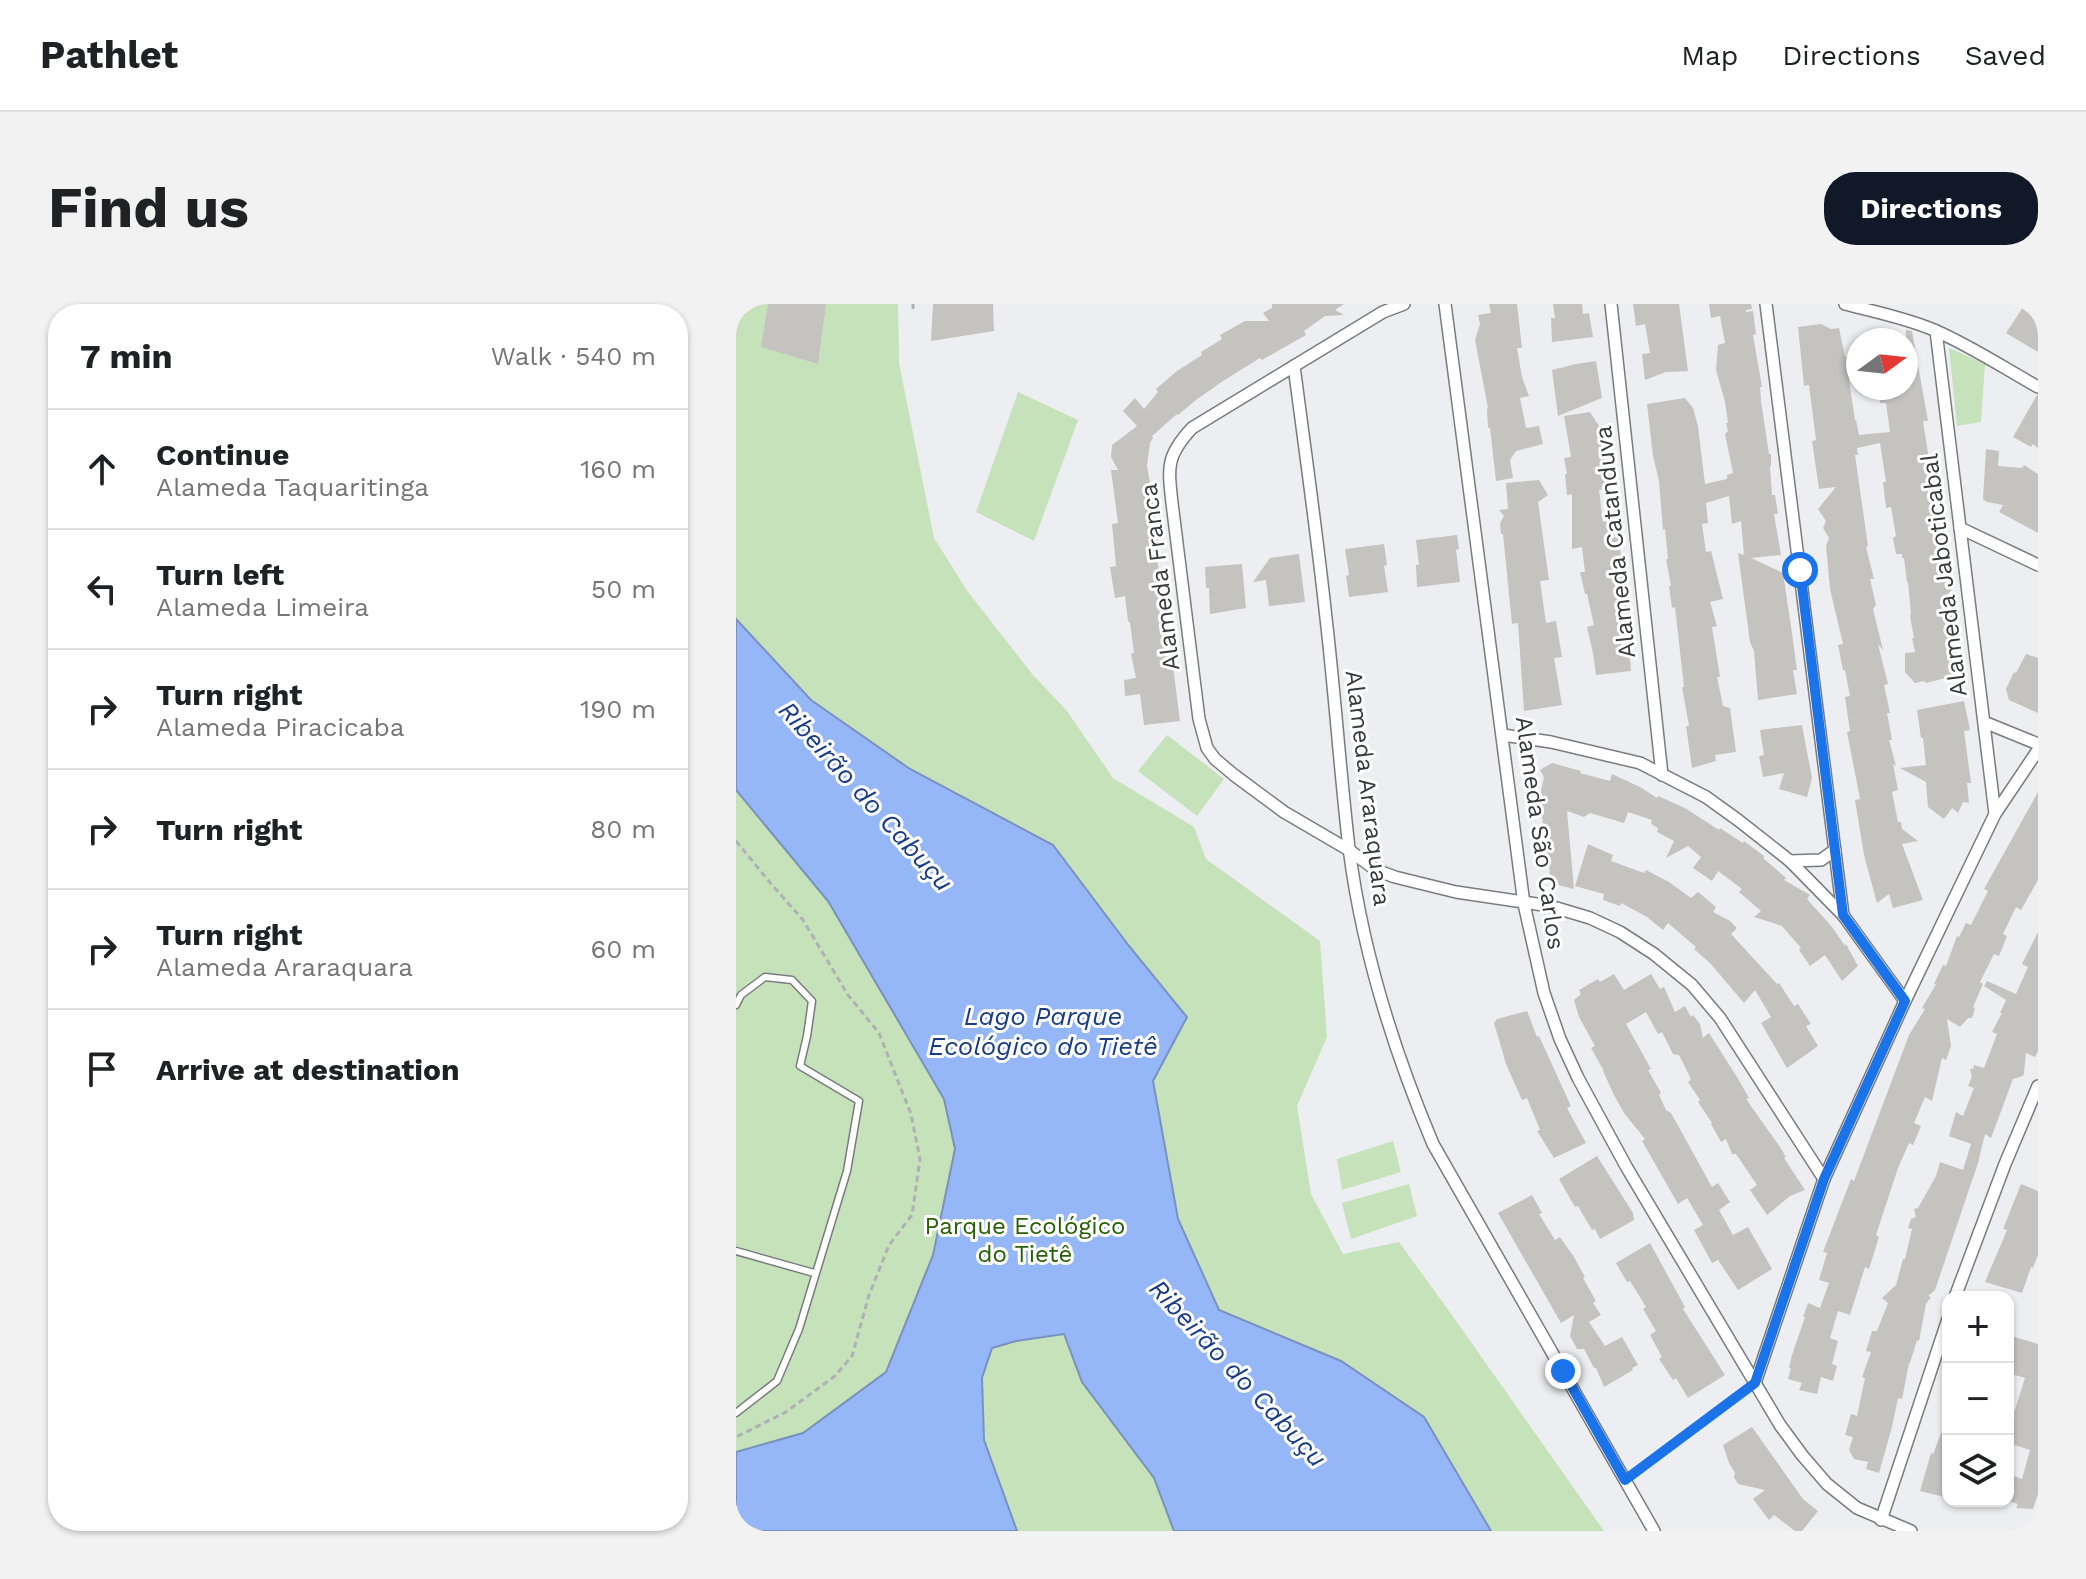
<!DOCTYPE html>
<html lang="en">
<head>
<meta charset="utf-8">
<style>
	:root { --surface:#fff; --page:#f2f2f2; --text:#202124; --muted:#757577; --line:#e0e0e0; --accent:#111827 }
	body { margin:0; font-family:"Work Sans",sans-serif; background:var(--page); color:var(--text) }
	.controls { position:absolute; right:24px; bottom:24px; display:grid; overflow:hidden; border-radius:16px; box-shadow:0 2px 6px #0004 }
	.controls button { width:72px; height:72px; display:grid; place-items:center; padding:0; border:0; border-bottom:2px solid var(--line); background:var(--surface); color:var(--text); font:40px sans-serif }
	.compass { position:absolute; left:1110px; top:24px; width:72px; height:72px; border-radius:50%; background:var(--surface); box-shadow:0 2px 6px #0004; rotate:75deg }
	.stop { position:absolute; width:24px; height:24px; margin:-18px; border:6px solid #1a73e8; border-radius:50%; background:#fff }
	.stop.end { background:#1a73e8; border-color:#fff; box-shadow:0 2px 8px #0008 }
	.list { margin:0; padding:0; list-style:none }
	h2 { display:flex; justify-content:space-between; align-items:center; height:104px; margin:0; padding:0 32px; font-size:34px }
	h2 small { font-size:26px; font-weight:400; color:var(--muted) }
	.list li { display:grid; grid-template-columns:52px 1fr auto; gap:24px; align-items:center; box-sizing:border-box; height:120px; padding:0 32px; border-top:2px solid var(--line) }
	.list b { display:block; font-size:30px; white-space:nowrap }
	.list p { margin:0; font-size:26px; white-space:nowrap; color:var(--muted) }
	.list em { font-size:26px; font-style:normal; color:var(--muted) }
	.icon { flex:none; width:44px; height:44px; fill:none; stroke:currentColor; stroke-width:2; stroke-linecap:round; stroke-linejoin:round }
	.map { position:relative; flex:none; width:1302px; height:1227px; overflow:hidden; border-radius:32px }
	header { display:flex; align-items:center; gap:48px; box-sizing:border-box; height:112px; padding:0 40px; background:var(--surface); border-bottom:2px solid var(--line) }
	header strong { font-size:38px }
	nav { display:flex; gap:44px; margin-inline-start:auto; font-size:28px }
	.intro { display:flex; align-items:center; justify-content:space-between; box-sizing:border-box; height:192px; padding:0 48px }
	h1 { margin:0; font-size:56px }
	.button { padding:20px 36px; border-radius:32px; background:var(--accent); color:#fff; font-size:28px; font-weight:700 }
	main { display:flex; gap:48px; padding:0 48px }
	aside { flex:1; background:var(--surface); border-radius:32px; box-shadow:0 2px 6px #0004 }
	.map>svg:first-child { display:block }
</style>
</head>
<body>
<header>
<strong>Pathlet</strong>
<nav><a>Map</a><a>Directions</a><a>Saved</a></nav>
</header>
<div class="intro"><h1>Find us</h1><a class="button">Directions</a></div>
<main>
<aside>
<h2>7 min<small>Walk · 540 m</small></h2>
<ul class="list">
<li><svg class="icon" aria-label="ahead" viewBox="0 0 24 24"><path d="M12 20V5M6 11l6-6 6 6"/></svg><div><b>Continue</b><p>Alameda Taquaritinga</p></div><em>160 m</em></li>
<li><svg class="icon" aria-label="left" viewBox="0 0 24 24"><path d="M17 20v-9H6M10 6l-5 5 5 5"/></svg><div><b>Turn left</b><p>Alameda Limeira</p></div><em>50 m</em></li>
<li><svg class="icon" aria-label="right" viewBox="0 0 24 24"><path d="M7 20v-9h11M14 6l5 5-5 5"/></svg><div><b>Turn right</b><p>Alameda Piracicaba</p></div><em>190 m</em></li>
<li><svg class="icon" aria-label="right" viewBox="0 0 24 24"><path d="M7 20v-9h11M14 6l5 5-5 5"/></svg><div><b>Turn right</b></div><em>80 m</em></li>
<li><svg class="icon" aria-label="right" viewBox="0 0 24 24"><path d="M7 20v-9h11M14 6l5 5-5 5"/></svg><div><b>Turn right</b><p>Alameda Araraquara</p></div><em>60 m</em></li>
<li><svg class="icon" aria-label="arrive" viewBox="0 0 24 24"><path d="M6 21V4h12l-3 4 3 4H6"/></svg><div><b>Arrive at destination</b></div></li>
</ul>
</aside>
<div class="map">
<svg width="1302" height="1227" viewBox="0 0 1302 1227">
	<rect width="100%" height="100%" fill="#edeef1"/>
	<g fill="#c5e2bb">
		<polygon points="0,0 162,0 163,59 198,234 232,288 297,371 331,407 377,474 458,523 470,555 584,637 591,733 561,802 575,890 607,950 663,938 718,1014 868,1227 0,1227"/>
		<polygon points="1213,44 1249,60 1245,118 1221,122"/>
		<polygon points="282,88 342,116 298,237 240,208"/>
		<polygon points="431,431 488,475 461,512 402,467"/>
		<polygon points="657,837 665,868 606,886 601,855"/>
		<polygon points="673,880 681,912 615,935 606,899"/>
	</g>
	<polygon fill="#95b7f7" stroke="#7991be" stroke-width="2" points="0,315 75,396 174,465 317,541 393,642 451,713 417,777 442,915 483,1006 605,1057 688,1113 755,1227 438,1227 418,1174 346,1078 328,1030 280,1037 256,1044 246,1074 248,1136 281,1227 0,1227 0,1148 67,1129 150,1068 197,951 219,845 208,795 92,597 0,486"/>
	<g fill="#c5c3c0">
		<polygon points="32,0 90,0 82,60 25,43"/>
		<polygon points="197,0 257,0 258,27 195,37"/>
		<polygon points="536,0 608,0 599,6 608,11 589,12 568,27 570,31 526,56 524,54 487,77 460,96 442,111 441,110 416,132 417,134 414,139 411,161 423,236 418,237 431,315 444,417 408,421 404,390 389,392 388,376 400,374 395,350 398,349 394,319 392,317 389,292 379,294 374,263 380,262 376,220 382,219 375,166 382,166 375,153 376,141 401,122 387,107 399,94 408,105 422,88 420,85 441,67 466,51 465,48 486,35 484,31 509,17 533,17 527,9 536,4"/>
		<polygon points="753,0 781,0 786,44 781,44 786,73 793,92 784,94 790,124 803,122 807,140 780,147 774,156 777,174 760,177 754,124 752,124 751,105 752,104 739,36 744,20 742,11 755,9"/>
		<polygon points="817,0 846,0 847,10 853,9 857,33 816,38 815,14 819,14"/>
		<polygon points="897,0 943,0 952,67 930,68 909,76 906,50 914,49 909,20 900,22"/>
		<polygon points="973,0 1015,0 1016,5 1010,6 1010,8 1017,7 1020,30 1017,31 1026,83 1024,83 1025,97 1033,150 1035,150 1035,162 1034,162 1036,191 1039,191 1042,210 1038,210 1045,251 1015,254 1047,269 1056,329 1061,366 1057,366 1061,390 1022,396 1018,347 1014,338 1002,249 1008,251 1005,217 996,220 993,192 970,199 972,219 966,220 970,248 975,247 987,295 974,298 981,322 976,323 984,373 981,373 987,402 994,404 1000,448 979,451 980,457 956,464 950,422 953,422 946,383 948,383 939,303 936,304 933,282 935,282 930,255 932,255 929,225 927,226 923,177 917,152 911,100 949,94 957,104 962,122 969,180 991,175 991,171 997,169 989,130 992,127 990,119 992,119 989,98 980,66 982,41 989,39 984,12 975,14"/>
		<polygon points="1289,0 1302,9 1302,48 1270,29"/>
		<polygon points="1085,20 1095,25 1103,24 1109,53 1113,53 1117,76 1113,76 1119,116 1120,116 1123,131 1154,128 1150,99 1144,99 1143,84 1170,84 1170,26 1176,27 1192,117 1187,117 1206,240 1204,241 1206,275 1213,274 1216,285 1212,290 1219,324 1213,325 1225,370 1190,379 1188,377 1179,379 1169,368 1169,349 1179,348 1176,334 1178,334 1174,312 1175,310 1172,278 1171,278 1168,254 1166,254 1166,250 1160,250 1157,234 1160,232 1155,203 1150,204 1147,178 1150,178 1144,139 1121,144 1122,151 1119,151 1132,242 1130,243 1138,275 1134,275 1140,301 1137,305 1147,346 1142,340 1152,380 1148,381 1154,409 1151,409 1156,436 1153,436 1160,462 1157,460 1162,486 1156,488 1162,518 1165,518 1166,525 1182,537 1166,540 1187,596 1157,604 1153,590 1141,599 1128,551 1119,496 1124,495 1111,428 1114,427 1109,393 1114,392 1109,366 1107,366 1102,341 1107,340 1094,285 1090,242 1093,234 1087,224 1090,217 1082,205 1100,183 1083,185 1076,137 1080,136 1073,81 1068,82 1062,23"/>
		<polygon points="860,57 866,94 822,112 816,66 840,60"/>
		<polygon points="1301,91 1302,91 1302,144 1297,140 1295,143 1277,133"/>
		<polygon points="854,108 865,125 871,147 876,184 863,186 867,218 879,214 895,313 881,314 886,343 893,343 895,367 860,371 857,349 851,323 858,321 851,290 849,290 844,268 849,268 846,243 836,245 836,190 831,191 829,170 831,170 828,154 835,153 828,112"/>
		<polygon points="1250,145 1263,147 1262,162 1286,164 1288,161 1302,170 1302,229 1263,208 1267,201 1251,198 1247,195"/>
		<polygon points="803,176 812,191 802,198 813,276 804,277 810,319 820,317 826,353 818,354 826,401 788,407 782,319 776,320 767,230 765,230 764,219 768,212 763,206 772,205 770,179"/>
		<polygon points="721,231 723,245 720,246 724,278 681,283 680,261 683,261 680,236"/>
		<polygon points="648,240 651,261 648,262 652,288 613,293 610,272 613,271 609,245"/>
		<polygon points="563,250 569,298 533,302 530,276 517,278 534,254"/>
		<polygon points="506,260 510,304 474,310 473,284 470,284 469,263"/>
		<polygon points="1290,350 1302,354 1302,409 1273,396 1270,385 1278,368 1280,369"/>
		<polygon points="1228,397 1234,426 1228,427 1235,479 1231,479 1233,499 1227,498 1222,509 1216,504 1208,515 1192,503 1190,478 1164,464 1190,461 1187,434 1185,434 1181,406"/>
		<polygon points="1066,421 1076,474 1071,493 1043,485 1048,469 1027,473 1023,452 1028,451 1024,426"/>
		<polygon points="816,459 845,467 844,469 874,477 876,470 904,483 921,494 922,492 949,504 983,526 984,524 1007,539 1008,537 1028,552 1027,554 1050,574 1048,576 1074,591 1071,595 1096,623 1109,642 1110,640 1122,662 1106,677 1089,651 1074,662 1063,646 1065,644 1046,622 1018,613 1025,607 1003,588 1006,585 982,567 976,577 957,564 965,553 952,542 930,554 938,537 921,528 922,524 915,520 916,516 892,508 888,519 854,509 848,513 831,507 838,585 814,579 813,556 811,557 806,512 800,510 808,473 804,466"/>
		<polygon points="1302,488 1302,576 1285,606 1280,603 1267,630 1271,632 1263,652 1258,650 1244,678 1247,680 1237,703 1239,704 1236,714 1232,714 1224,723 1211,715 1215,742 1210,756 1206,754 1196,797 1189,793 1178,819 1185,822 1177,841 1173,839 1162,864 1140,931 1143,933 1133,965 1129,963 1114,1011 1102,1007 1094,1034 1102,1037 1096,1060 1101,1062 1097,1077 1085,1073 1081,1090 1063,1086 1066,1079 1052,1075 1055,1064 1053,1064 1056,1051 1069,1013 1067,1013 1072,999 1084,1004 1093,979 1083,976 1091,949 1087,948 1115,875 1118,877 1173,731 1189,705 1186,704 1200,680 1198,680 1207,661 1210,662 1221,632 1223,633 1230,619 1235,621 1252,587 1248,585"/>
		<polygon points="852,540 877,551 875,557 908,569 910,566 933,578 955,594 962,588 980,603 977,608 994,617 1001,624 995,630 1041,680 1043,679 1058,702 1062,700 1075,720 1070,722 1082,742 1051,764 1025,719 1035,713 1019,686 1008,699 974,659 958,645 960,643 932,619 927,626 911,613 885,599 884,602 867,596 868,590 839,582"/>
		<polygon points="1302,628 1302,747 1299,753 1290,749 1288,769 1287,772 1277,775 1255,834 1249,830 1242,859 1199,986 1192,992 1195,993 1190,1000 1183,1037 1181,1036 1174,1059 1173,1059 1166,1095 1162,1094 1156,1123 1143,1169 1130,1165 1132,1158 1118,1155 1113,1146 1117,1133 1109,1131 1115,1110 1121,1112 1129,1074 1126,1073 1135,1048 1130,1047 1136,1027 1141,1027 1152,999 1146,994 1160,981 1167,955 1169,955 1176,925 1172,924 1175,915 1180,913 1178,905 1182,904 1200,872 1204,858 1227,866 1235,840 1213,832 1220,808 1227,812 1238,784 1232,782 1236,773 1234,765 1237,765 1238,761 1248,764 1261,730 1256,728 1266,709 1264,709 1270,696 1248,682 1251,677 1280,690 1292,663 1286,660"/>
		<polygon points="878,670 888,686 915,670 924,685 928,683 939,708 949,702 955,713 957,711 964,720 967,734 973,729 1001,773 1013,794 1010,795 1044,843 1050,853 1048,854 1069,886 1054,892 1031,911 1014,886 1021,881 1000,850 996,850 990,835 985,838 975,820 976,819 962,798 964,796 952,778 955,775 943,751 937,750 926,728 922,730 910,708 890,720 915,765 912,766 925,789 923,791 930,806 935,809 945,827 976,883 982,879 994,898 983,906 997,931 1012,923 1036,965 1002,986 982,956 976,959 958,926 967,921 951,894 942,900 906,837 909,835 888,809 878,791 867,767 868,767 855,744 859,742 843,713 838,696 845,690 843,686 862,675 864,678"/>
		<polygon points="791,707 801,733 803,732 835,802 831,804 850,839 818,854 801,827 804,826 791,794 786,796 770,760 758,719 761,715"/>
		<polygon points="861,852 897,909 898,916 864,935 859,925 856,926 842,902 839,903 823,875"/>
		<polygon points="1285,880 1302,887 1302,951 1297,964 1295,963 1286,989 1249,978 1271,926 1267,925"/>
		<polygon points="796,891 806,909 803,910 819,936 824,933 838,953 849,973 847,974 860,997 857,999 865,1011 853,1018 869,1042 886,1033 902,1061 896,1064 897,1066 868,1083 860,1064 858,1064 848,1045 841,1045 834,1032 838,1011 825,1019 762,909"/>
		<polygon points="914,939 949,1003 947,1005 989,1071 952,1094 940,1074 937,1076 923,1055 926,1053 914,1031 920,1027 907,1005 910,1003 894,977 891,978 880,959"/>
		<polygon points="1272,1031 1302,1040 1302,1190 1297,1205 1280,1204 1282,1200 1272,1197 1272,1170 1286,1175 1294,1146 1272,1139 1272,1132 1279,1113 1277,1112 1289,1074 1272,1069"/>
		<polygon points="1211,1114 1212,1114 1212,1194 1184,1187 1195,1149 1197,1150"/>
		<polygon points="1016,1123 1067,1195 1082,1207 1066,1227 1059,1227 1038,1211 1033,1216 1017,1195 1029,1186 1002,1180 998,1173 999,1169 993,1159 987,1141"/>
	</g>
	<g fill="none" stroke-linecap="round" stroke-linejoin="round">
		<g stroke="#7a7b7e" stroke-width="9">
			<g id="lane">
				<polyline points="0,701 5,691 29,673 56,676 76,697 71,732 64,762 123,797 111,867 63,1025 41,1077 0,1109"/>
				<polyline points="0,947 78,969"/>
			</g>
		</g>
		<g stroke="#7a7b7e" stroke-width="14">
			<g id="street">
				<path d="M668,0L647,8L456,124C430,152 432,163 436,199L463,415L471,444L479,455L498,471L548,508L613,546L640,566L659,573L720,588L814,602L854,614L884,628L918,650L956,681L984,714L1088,875"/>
				<polyline points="709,0 788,600 808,689 824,735 842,774 891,864 1044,1121 1066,1151 1091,1180 1121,1204 1175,1227"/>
				<polyline points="875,0 926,471"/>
				<polyline points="1030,0 1107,611"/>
				<path d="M1109,0C1139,8 1170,14 1198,26C1235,42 1268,64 1302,83"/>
				<polyline points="1200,27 1259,510"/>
				<path d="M558,62C569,146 581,230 590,314C599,391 604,467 613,544C626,646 657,745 697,840L918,1227"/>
				<polyline points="1224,224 1302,261"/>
				<polyline points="1248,418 1302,440"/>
				<polyline points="767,431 815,438 904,459 970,493 1002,516 1054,557 1107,611 1169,697"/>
				<polyline points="1054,557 1085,556 1099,546"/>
				<polyline points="1219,993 1269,860 1302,782"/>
				<polyline points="1019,1079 1088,875 1169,697 1259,510 1302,446"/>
				<polyline points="1145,1216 1212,1015"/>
			</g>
		</g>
		<g stroke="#afb0b2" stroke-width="3" stroke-dasharray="6 4" stroke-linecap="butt">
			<polyline points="177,0 177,5"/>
			<polyline points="0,537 36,581 67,616 112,691 143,729 175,810 184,855 176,911 153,941 133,991 116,1052 99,1072 50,1108 0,1133"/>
			<polyline points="898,1169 1011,1085"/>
		</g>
		<use href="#lane" stroke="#fff" stroke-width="6"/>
		<use href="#street" stroke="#fff" stroke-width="11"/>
	</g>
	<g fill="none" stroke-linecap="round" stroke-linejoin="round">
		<polyline stroke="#1a73e8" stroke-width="10" points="827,1067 889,1176 1019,1079 1088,875 1169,697 1107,611 1064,266"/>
	</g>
	<g text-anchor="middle" stroke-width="6" stroke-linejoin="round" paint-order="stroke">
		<g font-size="24" fill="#38393a" stroke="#fff">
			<text transform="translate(879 238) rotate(-96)" y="8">Alameda Catanduva</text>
			<text transform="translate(1208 271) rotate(-97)" y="8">Alameda Jaboticabal</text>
			<text transform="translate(424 273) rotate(-97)" y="8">Alameda Franca</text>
			<text transform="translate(632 484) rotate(83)" y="8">Alameda Araraquara</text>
			<text transform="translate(804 529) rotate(82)" y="8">Alameda São Carlos</text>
		</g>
		<g font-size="24" fill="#275f05" stroke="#fff">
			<text x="289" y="930">Parque Ecológico<tspan x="289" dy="28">do Tietê</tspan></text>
		</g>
		<g font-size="26" font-style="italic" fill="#193c85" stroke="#fff">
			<text transform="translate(130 492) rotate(48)" y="9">Ribeirão do Cabuçu</text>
			<text x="307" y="721">Lago Parque<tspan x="307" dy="30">Ecológico do Tietê</tspan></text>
			<text transform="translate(502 1069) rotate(47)" y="9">Ribeirão do Cabuçu</text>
		</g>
	</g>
</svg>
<div class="controls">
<button>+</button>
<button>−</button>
<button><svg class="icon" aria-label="layers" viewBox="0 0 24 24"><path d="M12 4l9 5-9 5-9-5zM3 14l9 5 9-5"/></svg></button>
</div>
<svg class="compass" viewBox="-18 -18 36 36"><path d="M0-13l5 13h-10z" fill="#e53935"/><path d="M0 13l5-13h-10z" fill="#757577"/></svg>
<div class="stop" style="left:1064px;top:266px"></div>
<div class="stop end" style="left:827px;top:1067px"></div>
</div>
</main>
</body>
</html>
